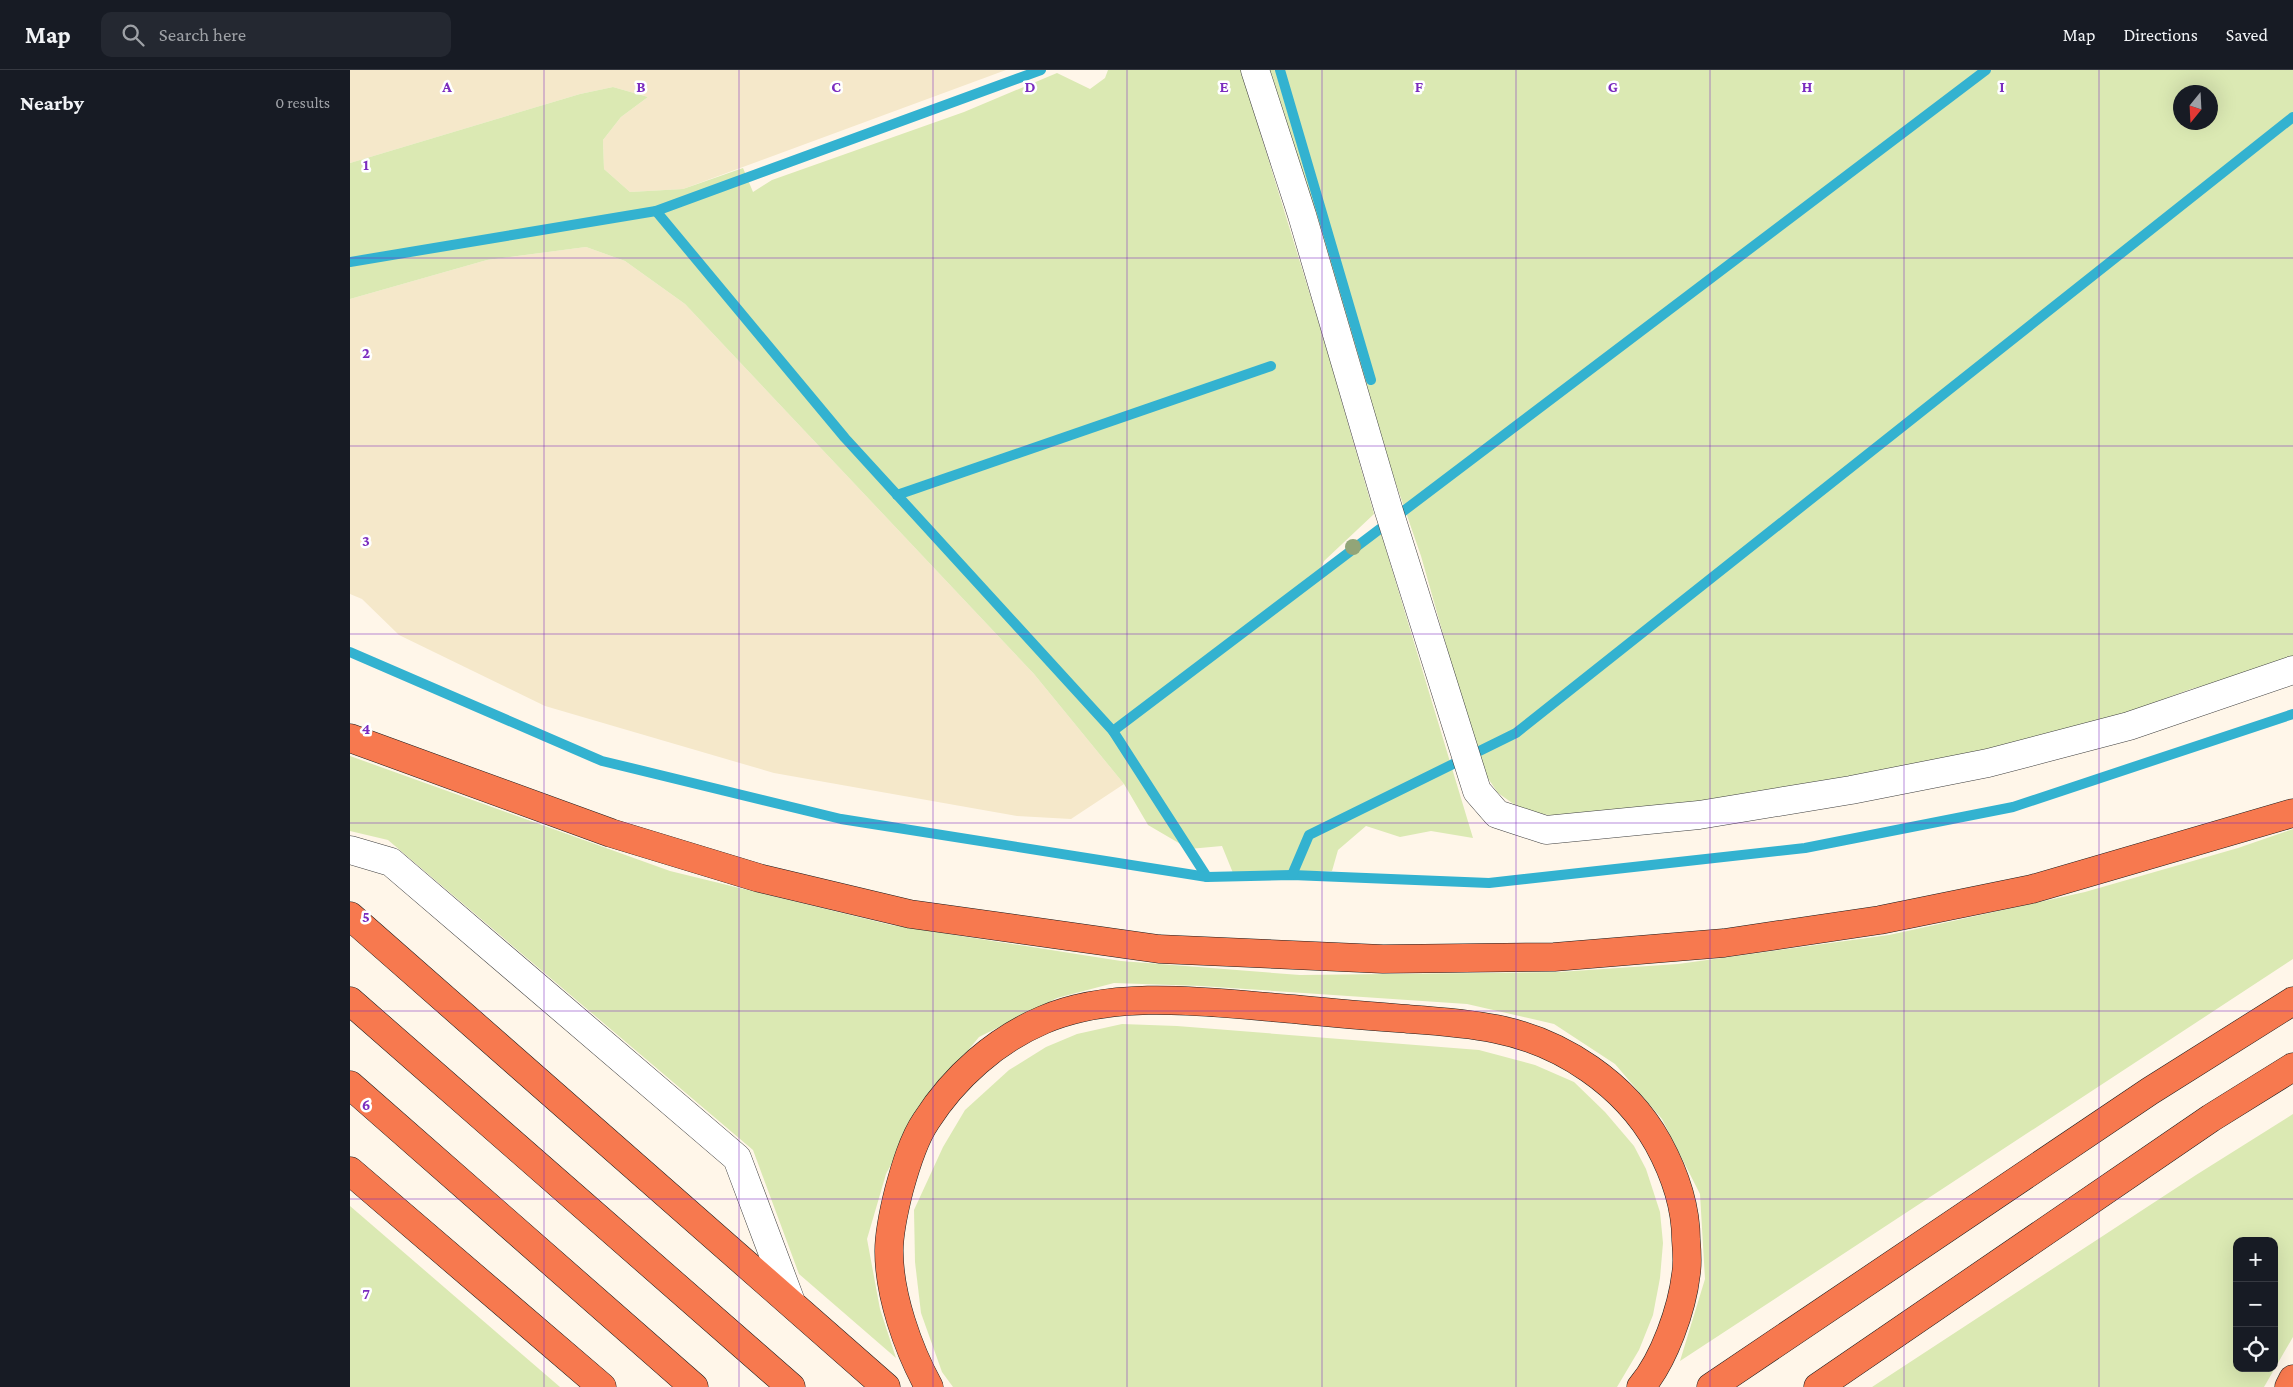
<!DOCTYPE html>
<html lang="en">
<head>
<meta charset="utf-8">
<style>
	:root { --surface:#171b24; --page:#242831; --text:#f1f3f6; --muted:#9ea1a6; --line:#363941 }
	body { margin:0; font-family:"Crimson Pro",serif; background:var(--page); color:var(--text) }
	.controls { position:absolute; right:15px; bottom:15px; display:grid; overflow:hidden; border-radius:10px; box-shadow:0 5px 20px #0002 }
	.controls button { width:45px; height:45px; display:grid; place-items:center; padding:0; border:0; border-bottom:1px solid var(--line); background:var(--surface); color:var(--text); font:25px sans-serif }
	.compass { position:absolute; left:1823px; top:15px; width:45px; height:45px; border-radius:50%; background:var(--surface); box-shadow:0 5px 20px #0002; rotate:198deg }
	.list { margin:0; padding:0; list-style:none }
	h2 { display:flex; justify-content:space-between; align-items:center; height:65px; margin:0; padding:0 20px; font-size:21px }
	h2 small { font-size:16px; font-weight:400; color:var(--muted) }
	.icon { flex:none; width:28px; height:28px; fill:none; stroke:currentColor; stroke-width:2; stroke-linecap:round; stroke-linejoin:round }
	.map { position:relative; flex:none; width:1943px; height:1317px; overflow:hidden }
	header { display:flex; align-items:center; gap:30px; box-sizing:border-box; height:70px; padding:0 25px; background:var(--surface); border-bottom:1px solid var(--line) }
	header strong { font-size:24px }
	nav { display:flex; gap:28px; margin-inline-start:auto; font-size:18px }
	.search { width:350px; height:45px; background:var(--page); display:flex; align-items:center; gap:12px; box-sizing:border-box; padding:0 18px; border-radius:10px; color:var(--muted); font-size:19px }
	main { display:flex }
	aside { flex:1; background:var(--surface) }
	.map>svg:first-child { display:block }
</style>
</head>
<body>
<header>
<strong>Map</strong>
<div class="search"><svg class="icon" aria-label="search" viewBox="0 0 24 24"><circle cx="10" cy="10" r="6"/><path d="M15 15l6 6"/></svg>Search here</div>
<nav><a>Map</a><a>Directions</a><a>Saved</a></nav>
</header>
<main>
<aside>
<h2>Nearby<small>0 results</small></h2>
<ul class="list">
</ul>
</aside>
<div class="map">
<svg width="1943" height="1317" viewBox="0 0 1943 1317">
	<rect width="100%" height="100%" fill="#fff6e9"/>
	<g fill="#f5e8ca">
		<polygon points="0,0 656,0 333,119 280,122 254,99 253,70 271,47 298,27 263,17 230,24 0,93"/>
		<polygon points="236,177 275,191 335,234 684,604 774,714 721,749 667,746 424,703 195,636 49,565 12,529 0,524 0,229 137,190"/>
	</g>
	<g fill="#dbe9b3" fill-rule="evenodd">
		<polygon points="758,0 891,0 976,277 1024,444 974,491 970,502 987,497 1031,463 1123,768 1081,761 1050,767 1016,756 988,780 982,801 883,803 872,776 839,779 798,755 774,714 684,604 335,234 275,191 236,177 137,190 0,229 0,93 230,24 263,17 298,27 271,47 253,70 254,99 280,122 333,119 393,98 403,122 422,110 614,42 707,3 740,19 755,8"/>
		<path d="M913,0H1943V589L1938,593L1841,619L1754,651L1647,681L1376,730L1223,748L1175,742L1148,723L1131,698L1071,486L1016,327ZM1830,22H1860V52H1830Z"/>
		<polygon points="0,686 320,801 541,855 771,891 950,905 1209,902 1328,894 1539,865 1735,822 1888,778 1943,759 1943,889 1330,1291 1355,1209 1350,1124 1312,1049 1265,994 1204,954 1117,934 851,916 764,913 707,928 629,967 572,1036 536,1104 517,1169 530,1239 546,1288 449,1204 403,1080 38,770 0,761"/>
		<polygon points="772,954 827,956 1129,980 1185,995 1224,1012 1255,1042 1284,1076 1296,1099 1310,1142 1313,1173 1310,1208 1303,1245 1289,1280 1267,1317 603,1317 592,1302 571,1243 565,1192 564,1140 593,1077 615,1040 659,1000 696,977 727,964"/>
		<path d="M1943,1044V1267L1914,1317H1522L1846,1105ZM1887,1171H1924V1298H1887Z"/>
		<polygon points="0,1136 210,1317 0,1317"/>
	</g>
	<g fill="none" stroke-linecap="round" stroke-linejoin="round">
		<g stroke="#33b2d0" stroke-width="10">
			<polyline points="930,0 1021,310"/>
			<polyline points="306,141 495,368 763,661 857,807"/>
			<polyline points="0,192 306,141 691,0"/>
			<polyline points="547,425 921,296"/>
			<polyline points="0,582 252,691 491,749 857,807 942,805 1139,813 1455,778 1663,737 1943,644"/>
			<polyline points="763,661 1636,0"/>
			<polyline points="942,805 959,765 1166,663 1943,47"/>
		</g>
		<g stroke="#3e3e3e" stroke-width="29">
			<g id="minor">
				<polyline points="905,0 952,145 1038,438 1127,721 1147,744 1196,760 1349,745 1501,720 1638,693 1779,656 1943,600"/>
				<polyline points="0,780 41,792 387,1088 441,1232"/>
			</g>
		</g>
		<g stroke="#1c1c1c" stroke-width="29">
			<g id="highway">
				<polyline points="0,668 261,763 409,808 560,844 809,879 1033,889 1204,887 1374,873 1530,850 1682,819 1943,743"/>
				<polyline points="0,846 536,1317"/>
				<polyline points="0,931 441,1317"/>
				<polyline points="0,1015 344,1317"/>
				<polyline points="0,1101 252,1317"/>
				<path d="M579,1317C558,1279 539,1225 539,1181C539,1161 544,1140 549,1120C555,1098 563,1070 576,1051C604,1007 646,970 693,950C767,918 864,933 943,939C981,943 1020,946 1058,949C1087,951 1117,953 1146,959C1212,972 1275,1014 1308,1073C1325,1104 1336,1135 1336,1170C1337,1182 1338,1193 1336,1204C1332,1239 1314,1290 1291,1317"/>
				<polyline points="1361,1317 1800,1021 1943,931"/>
				<polyline points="1468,1317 1861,1048 1943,997"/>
				<polyline points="1939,1317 1943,1309"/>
			</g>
		</g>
		<use href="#minor" stroke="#fff" stroke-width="28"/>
		<use href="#highway" stroke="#f7794f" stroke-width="28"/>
	</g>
	<circle fill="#92a578" cx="1003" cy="477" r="8"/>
	<path fill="none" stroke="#7b2cbf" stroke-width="1" stroke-opacity="0.55" d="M194,0V1317M389,0V1317M583,0V1317M777,0V1317M972,0V1317M1166,0V1317M1360,0V1317M1554,0V1317M1749,0V1317M0,188H1943M0,376H1943M0,564H1943M0,753H1943M0,941H1943M0,1129H1943"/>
	<g font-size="16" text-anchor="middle" font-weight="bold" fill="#7b2cbf" stroke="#fff" stroke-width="5" stroke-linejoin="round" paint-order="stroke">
		<text x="97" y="22">A</text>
		<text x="291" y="22">B</text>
		<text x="486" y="22">C</text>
		<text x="680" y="22">D</text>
		<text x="874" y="22">E</text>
		<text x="1069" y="22">F</text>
		<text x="1263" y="22">G</text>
		<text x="1457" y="22">H</text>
		<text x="1652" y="22">I</text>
		<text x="16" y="100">1</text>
		<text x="16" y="288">2</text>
		<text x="16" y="476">3</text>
		<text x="16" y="664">4</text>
		<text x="16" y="852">5</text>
		<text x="16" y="1040">6</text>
		<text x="16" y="1229">7</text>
	</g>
</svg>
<div class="controls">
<button>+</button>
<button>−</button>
<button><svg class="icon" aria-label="locate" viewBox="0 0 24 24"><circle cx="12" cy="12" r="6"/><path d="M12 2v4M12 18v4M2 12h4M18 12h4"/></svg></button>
</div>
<svg class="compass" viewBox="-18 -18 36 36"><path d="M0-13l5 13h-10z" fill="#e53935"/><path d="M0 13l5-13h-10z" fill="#9ea1a6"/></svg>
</div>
</main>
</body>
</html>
